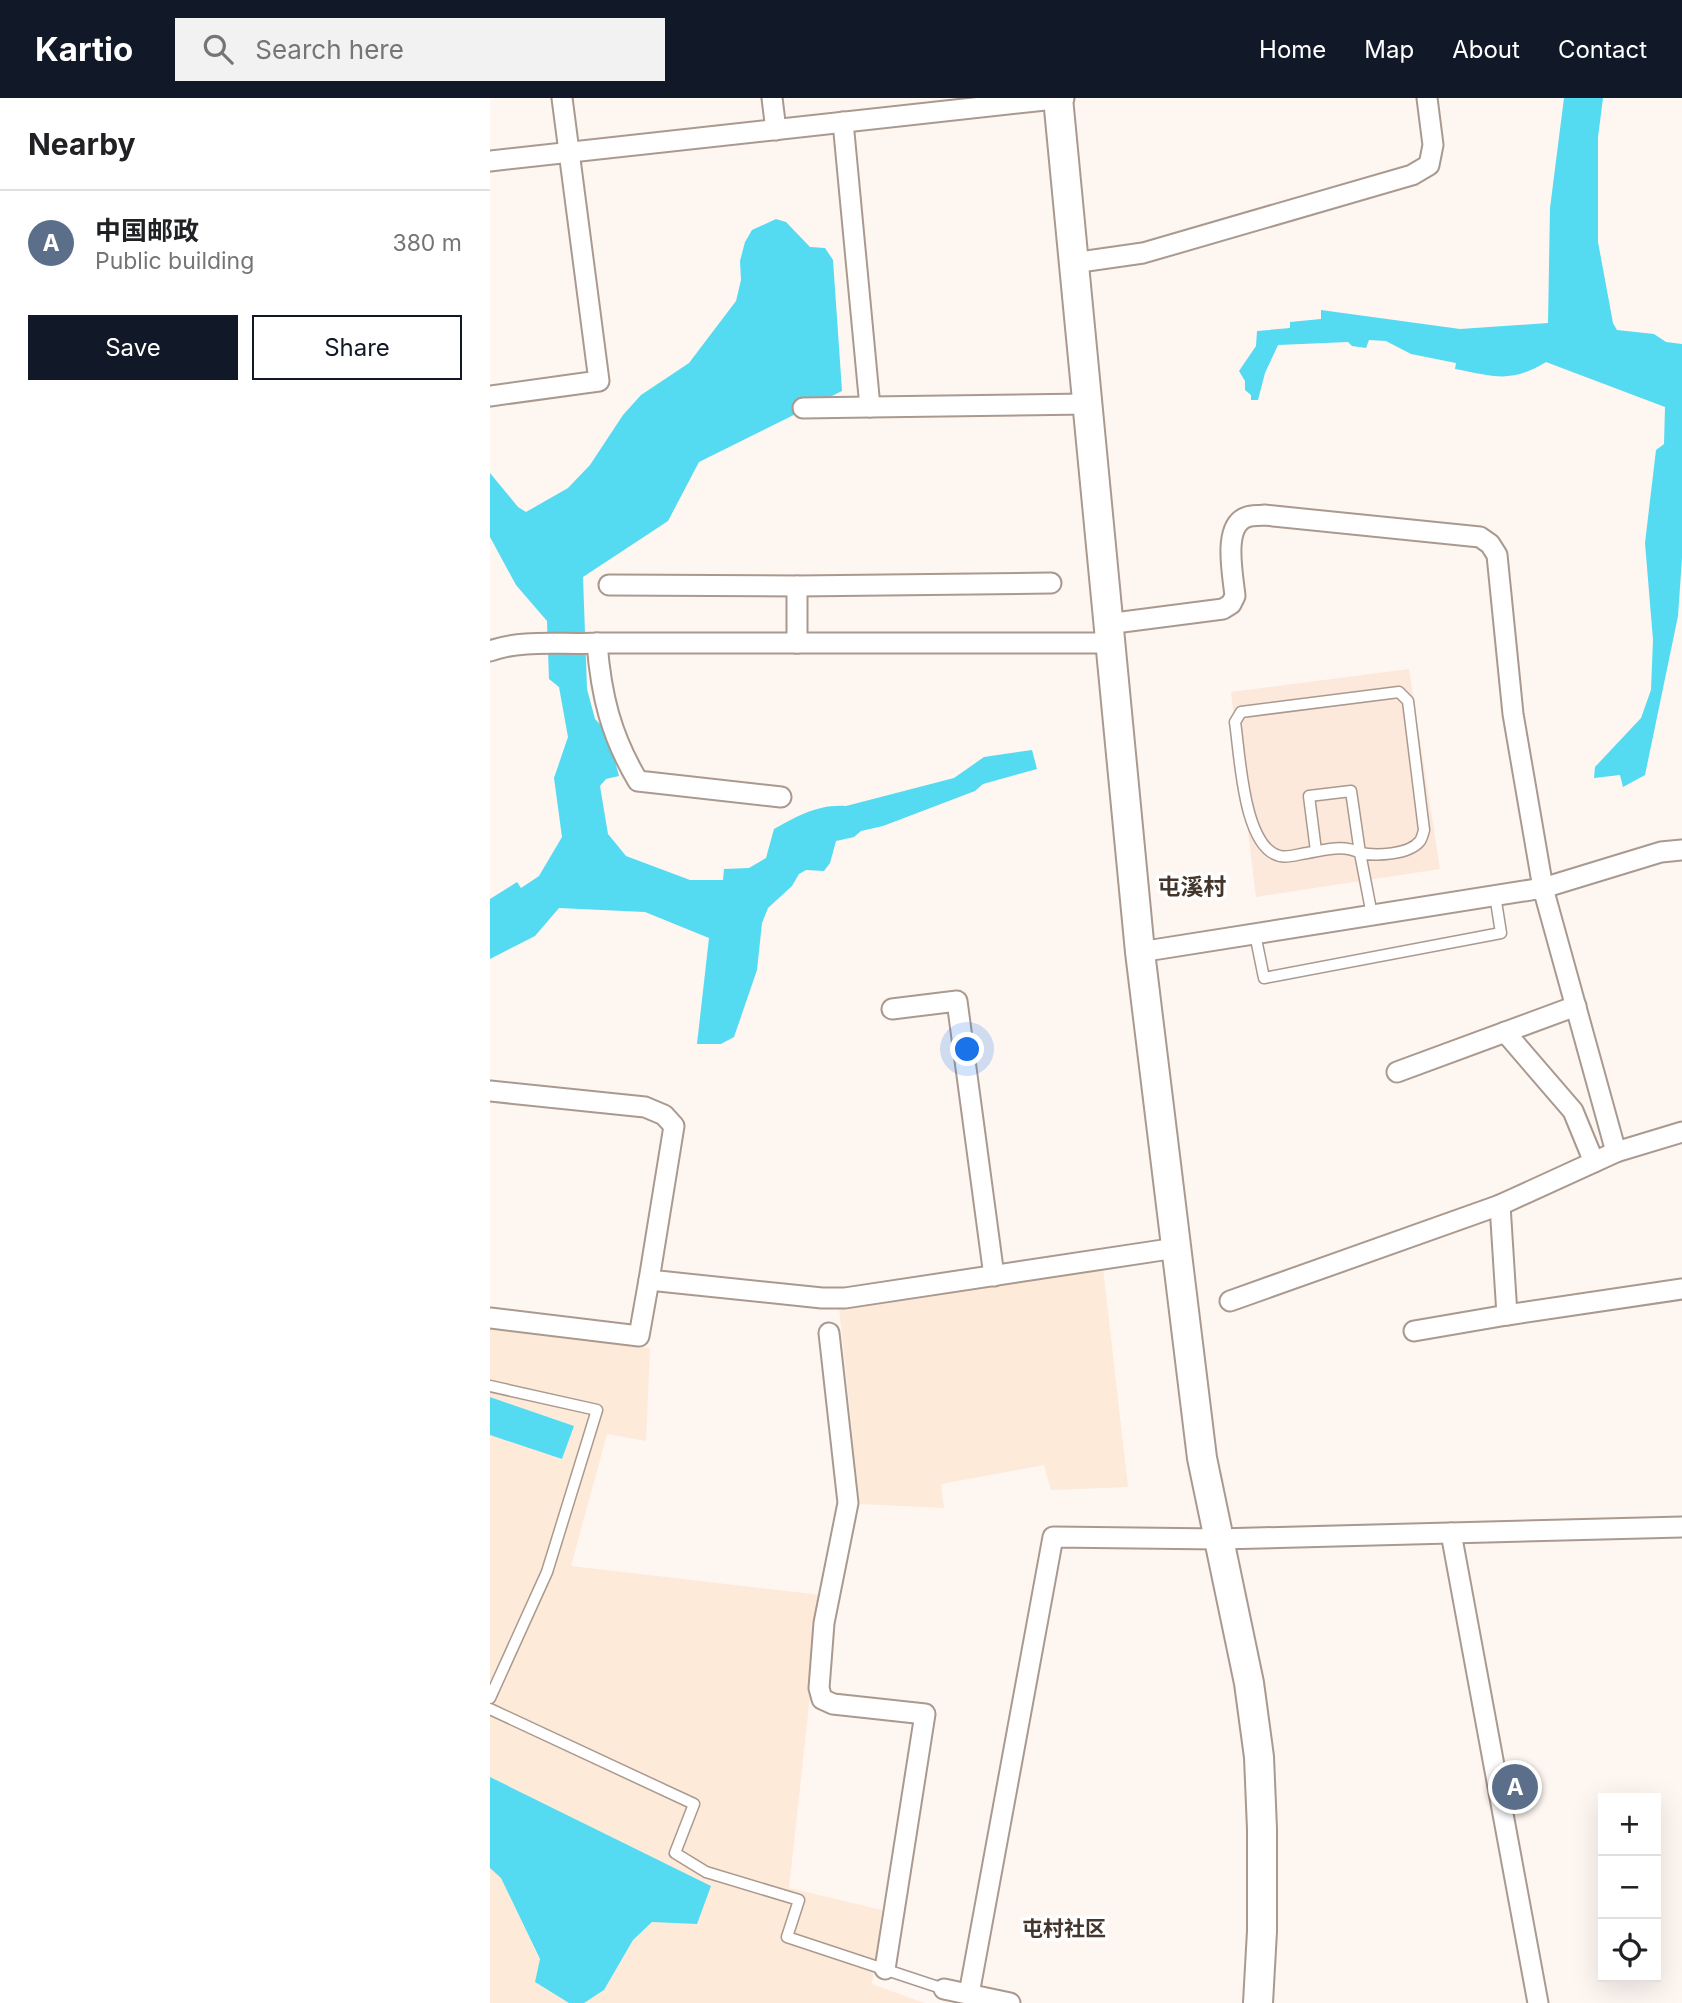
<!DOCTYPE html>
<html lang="en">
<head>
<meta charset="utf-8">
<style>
	:root { --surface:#fff; --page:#f2f2f2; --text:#202124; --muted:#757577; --line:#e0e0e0; --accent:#111827 }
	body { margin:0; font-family:Inter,"Noto Sans SC",sans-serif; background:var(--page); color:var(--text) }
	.controls { position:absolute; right:21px; bottom:21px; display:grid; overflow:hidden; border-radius:0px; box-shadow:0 7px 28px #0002 }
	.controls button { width:63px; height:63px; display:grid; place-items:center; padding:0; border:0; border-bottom:2px solid var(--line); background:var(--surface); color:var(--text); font:35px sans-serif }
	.you { position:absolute; left:478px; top:952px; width:24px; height:24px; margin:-18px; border:5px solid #fff; border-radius:50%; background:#1a73e8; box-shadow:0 0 0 10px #1a73e833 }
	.badge { display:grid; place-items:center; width:46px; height:46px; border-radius:50%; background:var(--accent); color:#fff; font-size:23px; font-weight:700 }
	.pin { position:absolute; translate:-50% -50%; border:4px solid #fff; box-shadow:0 2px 7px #0006 }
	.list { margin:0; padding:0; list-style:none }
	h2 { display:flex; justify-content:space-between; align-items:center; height:91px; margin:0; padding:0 28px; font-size:30px }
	h2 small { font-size:23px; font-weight:400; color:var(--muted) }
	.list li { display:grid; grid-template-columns:46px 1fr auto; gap:21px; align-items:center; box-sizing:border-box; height:105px; padding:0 28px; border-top:2px solid var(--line) }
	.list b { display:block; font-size:26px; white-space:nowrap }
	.list p { margin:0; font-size:23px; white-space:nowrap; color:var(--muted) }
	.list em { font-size:23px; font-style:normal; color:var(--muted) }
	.actions { display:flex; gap:14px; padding:21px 28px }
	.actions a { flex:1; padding:16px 0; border:2px solid var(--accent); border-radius:0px; text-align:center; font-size:24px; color:var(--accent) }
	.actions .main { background:var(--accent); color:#fff }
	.icon { flex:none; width:38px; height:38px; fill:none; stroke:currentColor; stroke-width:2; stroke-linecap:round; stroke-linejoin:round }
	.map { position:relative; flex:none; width:1192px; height:1905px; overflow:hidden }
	header { display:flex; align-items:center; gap:42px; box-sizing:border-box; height:98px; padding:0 35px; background:var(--accent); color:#fff }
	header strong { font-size:33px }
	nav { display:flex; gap:38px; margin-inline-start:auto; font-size:24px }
	.search { width:490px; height:63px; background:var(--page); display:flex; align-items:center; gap:18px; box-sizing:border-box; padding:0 24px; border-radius:0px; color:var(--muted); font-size:26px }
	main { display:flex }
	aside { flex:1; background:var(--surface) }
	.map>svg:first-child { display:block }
</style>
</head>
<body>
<header>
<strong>Kartio</strong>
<div class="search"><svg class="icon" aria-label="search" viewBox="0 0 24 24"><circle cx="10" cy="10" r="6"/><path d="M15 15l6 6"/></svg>Search here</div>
<nav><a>Home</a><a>Map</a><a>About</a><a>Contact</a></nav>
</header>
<main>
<aside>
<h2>Nearby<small></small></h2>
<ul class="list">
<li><span class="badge" style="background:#5c6f8a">A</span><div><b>中国邮政</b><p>Public building</p></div><em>380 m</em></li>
</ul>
<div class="actions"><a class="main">Save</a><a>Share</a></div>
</aside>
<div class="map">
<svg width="1192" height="1905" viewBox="0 0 1192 1905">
	<rect width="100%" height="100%" fill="#fdf6f1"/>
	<g fill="#fdead9">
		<polygon points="613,1170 638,1389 561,1392 554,1367 451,1386 454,1410 370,1406 349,1210"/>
		<polygon points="0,1231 160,1250 156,1343 117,1336 81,1468 331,1497 299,1790 392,1812 382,1886 434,1905 94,1905 114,1892 143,1842 162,1824 221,1788 0,1679 0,1337 72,1361 84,1328 0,1299"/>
		<polygon points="0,1770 11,1780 50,1862 45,1884 79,1905 0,1905"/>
	</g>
	<polygon fill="#fde9db" points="919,571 950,771 766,799 741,594"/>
	<g fill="#54daf1">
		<path d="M1074,0H1113L1108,39V144L1123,225L1127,232L1164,236L1176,244L1192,246V460L1188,518L1155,677L1133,689L1130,677L1104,680L1105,669L1151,620L1161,592L1163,542L1155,445L1166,352L1174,346L1175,309L1056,264C1020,286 1004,278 965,271L966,265L921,256L896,243L879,242L876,250L862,248L858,244L788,247L775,275L768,302H761V297L755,292V283L749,273L766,248L767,233L800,230V224L831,221V212L970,231L1058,225L1060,110Z"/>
		<path d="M286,121L296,124L320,149L335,150L343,162L352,293L209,364L178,423L93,479L97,591L105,621L117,633L129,678L116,681L110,688L118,736L136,758L200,782H233L234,771L259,770L276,760L284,731C308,718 328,706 356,708L464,680L494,659L542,652L547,671L493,686L485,693L393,728L371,733L364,739L346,743L340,765L334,773L316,772L309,776L302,788L278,810L272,825L267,872L244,939L231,946H207L219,840L155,814L69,810L45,838L0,861V801L27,784L31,790L49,778L72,739L64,680L78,639L69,589L59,581L57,523L26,487L0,439V375L28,409L36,414L78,390L100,367L133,317L151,297L199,265L246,203L251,182L250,163L255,144L262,132Z"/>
		<polygon points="0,1299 84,1328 72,1361 0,1337"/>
		<polygon points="0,1679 221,1788 207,1826 162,1824 143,1842 114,1892 94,1905 79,1905 45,1884 50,1861 11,1780 0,1770"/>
	</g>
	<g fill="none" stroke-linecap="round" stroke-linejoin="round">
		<g stroke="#aa998e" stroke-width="13">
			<g id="service">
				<path d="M826,753L819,698L861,693L870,755C886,758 919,757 930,743C932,740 933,736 934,732L918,603L909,594L751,614L745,624C750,656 753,750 790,758C798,760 809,756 817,755C836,752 853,746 870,755L882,817"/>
				<polyline points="765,836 774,880 1011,835 1005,797"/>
				<polyline points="0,1288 107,1312 57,1474 0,1600"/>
				<polyline points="0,1611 204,1706 185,1755 216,1774 309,1802 297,1839 454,1891"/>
			</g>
		</g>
		<g stroke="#aa998e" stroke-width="23">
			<g id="minor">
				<polyline points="282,0 286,32"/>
				<polyline points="353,24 380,309 597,306"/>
				<polyline points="0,63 574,0"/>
				<polyline points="583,165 653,155 922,77 939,67 943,47 937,0"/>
				<polyline points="0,298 109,283 72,0"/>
				<polyline points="313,310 380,309"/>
				<polyline points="119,487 307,488 561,485"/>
				<polyline points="307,488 307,545"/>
				<path d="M617,526L733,511L741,506L745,498C743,477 732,427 757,419C762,417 769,418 774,417L990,439L1000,446L1007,457L1023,616L1053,790L1126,1054L1192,1034"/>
				<path d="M107,545C111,597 121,638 148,683L291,699"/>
				<path d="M0,553C33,541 72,547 107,545H619"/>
				<polyline points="650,854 1053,790 1171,754 1192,752"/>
				<polyline points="402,911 467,903 504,1178"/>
				<polyline points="1015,934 1083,1013 1104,1064"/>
				<polyline points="907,974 1086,908"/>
				<polyline points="0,993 155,1009 174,1017 184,1028 159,1182 332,1200 355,1200 686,1150"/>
				<polyline points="1010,1107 1017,1217 1192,1191"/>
				<polyline points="740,1203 1010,1107 1126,1054"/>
				<polyline points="0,1220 149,1238 159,1182"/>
				<polyline points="924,1233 1017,1217"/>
				<polyline points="339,1235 358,1405 334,1525 329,1590 332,1601 343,1606 435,1616 395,1871"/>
				<polyline points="961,1435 1048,1905"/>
				<polyline points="454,1891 520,1905"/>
				<polyline points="479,1896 563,1439 729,1441 1192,1429"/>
			</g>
		</g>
		<g stroke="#aa998e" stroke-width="32">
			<polyline id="secondary" points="568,0 650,854 712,1360 759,1585 769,1659 772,1731 772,1833 768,1905"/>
		</g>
		<use href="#service" stroke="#fff" stroke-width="10"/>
		<use href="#minor" stroke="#fff" stroke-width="19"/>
		<use href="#secondary" stroke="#fff" stroke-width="28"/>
	</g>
	<g text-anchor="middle" stroke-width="7" stroke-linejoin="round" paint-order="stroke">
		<g font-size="21" font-weight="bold" fill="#44362d" stroke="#fff">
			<text x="574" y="1838">屯村社区</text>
		</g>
		<g font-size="23" font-weight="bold" fill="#44362d" stroke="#fff">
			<text x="702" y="797">屯溪村</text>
		</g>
	</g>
</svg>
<div class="controls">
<button>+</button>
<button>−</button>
<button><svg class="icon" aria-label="locate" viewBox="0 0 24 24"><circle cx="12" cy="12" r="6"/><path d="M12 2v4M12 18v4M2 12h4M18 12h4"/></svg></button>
</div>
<div class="you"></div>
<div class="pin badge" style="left:1025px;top:1689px;background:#5c6f8a">A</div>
</div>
</main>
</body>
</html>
